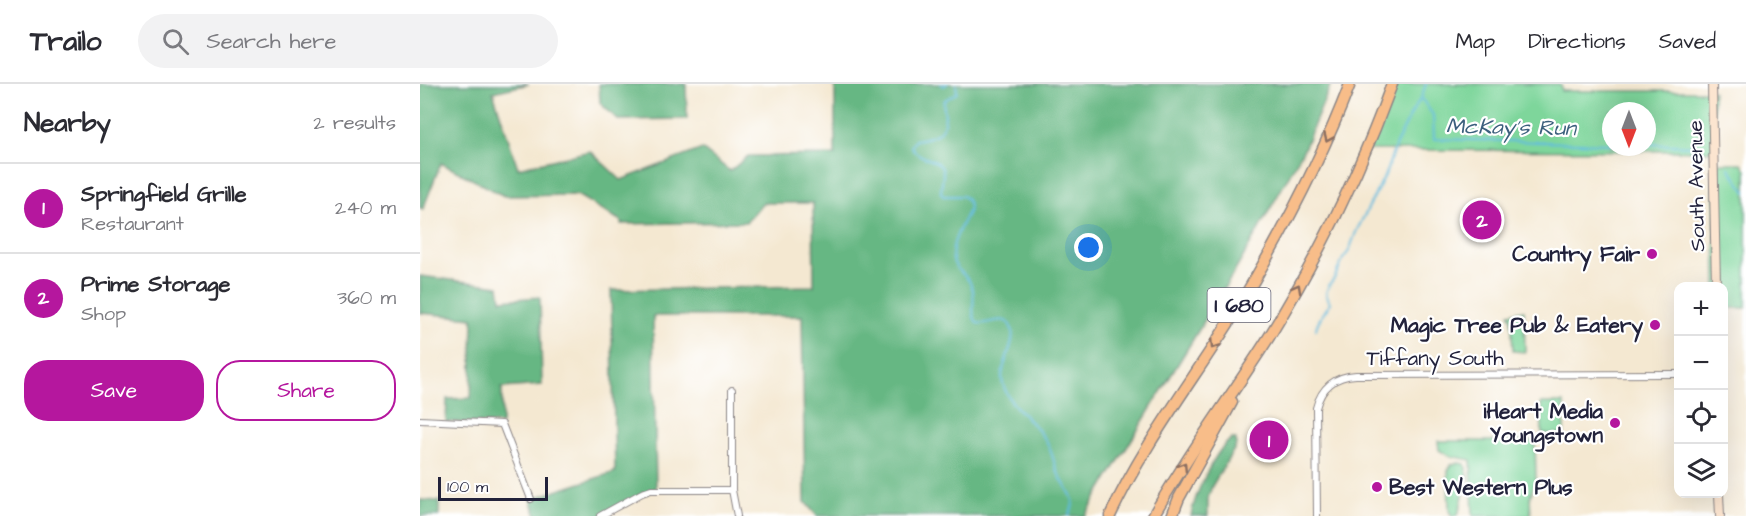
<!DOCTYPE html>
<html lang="en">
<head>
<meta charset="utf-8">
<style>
	:root { --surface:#fff; --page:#f2f2f3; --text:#2b2b33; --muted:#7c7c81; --line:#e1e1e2; --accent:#b5179e }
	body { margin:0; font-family:"Architects Daughter",sans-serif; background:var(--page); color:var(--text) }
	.controls { position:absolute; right:18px; bottom:18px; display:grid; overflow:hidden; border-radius:12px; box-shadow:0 6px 24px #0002 }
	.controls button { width:54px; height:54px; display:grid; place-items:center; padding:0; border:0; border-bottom:2px solid var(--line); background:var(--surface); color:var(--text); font:30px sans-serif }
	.compass { position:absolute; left:1182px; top:18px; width:54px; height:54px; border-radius:50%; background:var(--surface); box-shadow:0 6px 24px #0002; rotate:180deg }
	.scale { position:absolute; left:18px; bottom:15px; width:110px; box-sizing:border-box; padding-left:6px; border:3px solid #22223b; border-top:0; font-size:16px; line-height:21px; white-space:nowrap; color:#22223b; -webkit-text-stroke:4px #fff; paint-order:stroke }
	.you { position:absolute; left:669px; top:164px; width:21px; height:21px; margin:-15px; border:4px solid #fff; border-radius:50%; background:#1a73e8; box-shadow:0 0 0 9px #1a73e833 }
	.badge { display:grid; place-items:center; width:39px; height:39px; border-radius:50%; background:var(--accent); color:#fff; font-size:20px; font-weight:700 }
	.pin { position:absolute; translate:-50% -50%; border:3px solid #fff; box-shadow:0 2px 6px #0006 }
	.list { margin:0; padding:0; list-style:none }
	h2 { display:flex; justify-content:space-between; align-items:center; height:78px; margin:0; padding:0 24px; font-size:26px }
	h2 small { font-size:20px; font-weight:400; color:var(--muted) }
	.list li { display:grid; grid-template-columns:39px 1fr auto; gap:18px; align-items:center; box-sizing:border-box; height:90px; padding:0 24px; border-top:2px solid var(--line) }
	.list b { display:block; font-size:22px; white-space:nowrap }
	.list p { margin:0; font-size:20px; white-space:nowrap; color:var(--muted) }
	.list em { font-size:20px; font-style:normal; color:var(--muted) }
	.actions { display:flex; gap:12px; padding:18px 24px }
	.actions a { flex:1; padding:14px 0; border:2px solid var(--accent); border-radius:24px; text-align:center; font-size:21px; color:var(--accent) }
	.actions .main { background:var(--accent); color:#fff }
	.icon { flex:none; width:33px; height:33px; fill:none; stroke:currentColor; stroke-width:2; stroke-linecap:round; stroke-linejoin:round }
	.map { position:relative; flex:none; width:1326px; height:432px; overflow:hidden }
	header { display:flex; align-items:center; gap:36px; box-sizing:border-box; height:84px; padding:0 30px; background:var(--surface); border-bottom:2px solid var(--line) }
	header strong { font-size:28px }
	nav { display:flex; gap:33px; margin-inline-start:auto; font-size:21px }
	.search { width:420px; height:54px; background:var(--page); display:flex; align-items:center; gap:15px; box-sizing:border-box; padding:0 21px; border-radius:33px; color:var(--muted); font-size:22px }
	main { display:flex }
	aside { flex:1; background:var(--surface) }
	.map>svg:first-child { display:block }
</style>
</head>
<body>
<header>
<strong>Trailo</strong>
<div class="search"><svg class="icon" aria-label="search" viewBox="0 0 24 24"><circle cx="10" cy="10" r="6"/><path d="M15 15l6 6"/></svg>Search here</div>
<nav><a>Map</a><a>Directions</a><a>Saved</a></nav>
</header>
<main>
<aside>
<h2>Nearby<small>2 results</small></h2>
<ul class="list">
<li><span class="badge">1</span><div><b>Springfield Grille</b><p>Restaurant</p></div><em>240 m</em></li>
<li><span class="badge">2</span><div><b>Prime Storage</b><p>Shop</p></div><em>360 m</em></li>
</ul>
<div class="actions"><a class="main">Save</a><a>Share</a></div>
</aside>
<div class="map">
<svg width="1326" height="432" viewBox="0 0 1326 432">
	<rect width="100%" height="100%" fill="#fff"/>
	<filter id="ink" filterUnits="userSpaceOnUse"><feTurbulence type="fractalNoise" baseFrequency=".0167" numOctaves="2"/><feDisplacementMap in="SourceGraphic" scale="12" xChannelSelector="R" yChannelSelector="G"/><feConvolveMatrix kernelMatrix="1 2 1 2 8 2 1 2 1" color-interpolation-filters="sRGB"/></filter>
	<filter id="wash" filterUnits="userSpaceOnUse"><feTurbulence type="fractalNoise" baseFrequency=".008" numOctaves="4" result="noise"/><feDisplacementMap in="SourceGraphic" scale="24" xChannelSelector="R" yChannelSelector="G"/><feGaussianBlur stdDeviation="1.35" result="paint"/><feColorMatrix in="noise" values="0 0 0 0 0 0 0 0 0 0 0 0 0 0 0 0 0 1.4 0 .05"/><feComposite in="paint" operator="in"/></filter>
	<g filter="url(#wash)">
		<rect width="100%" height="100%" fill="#f4e8d1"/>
		<g fill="#7ed69b" stroke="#507c6b" stroke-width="1.5" fill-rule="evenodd">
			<path d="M972,0H1141L1142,7H1293L1294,67L946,66ZM1191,27H1227V63H1191Z"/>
			<polygon points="1294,79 1322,79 1326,86 1326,224 1304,224 1304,202 1296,202"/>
			<polygon points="1104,226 1105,268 1093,267 1091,233 1089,229"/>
			<polygon points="1121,319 1144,319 1144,350 1122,350"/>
			<polygon points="1018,357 1115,357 1116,396 1110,413 1111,432 1053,432 1051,376 1030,372 1019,366"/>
			<polygon points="1038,379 1045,380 1048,393 1038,431 1032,432 1029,427 1028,387 1032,380"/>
		</g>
		<g fill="#66b783" stroke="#446c5f" stroke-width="1.5">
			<polygon points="0,0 109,0 73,8 98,84 170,67 201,96 282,65 310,87 328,72 415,71 415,0 911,0 884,65 818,182 665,432 397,432 385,418 382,232 233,232 236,406 231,406 180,432 117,432 111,415 195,388 191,206 394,202 393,119 343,119 326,138 201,140 201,137 157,111 84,112 21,79 3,125 0,124"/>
			<polygon points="179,0 266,0 267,35 198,36 180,19"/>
			<polygon points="0,192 79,202 81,216 120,213 122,301 82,304 82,340 26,338 27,315 51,314 53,234 0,229"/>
			<path d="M812,355H816V362L792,402L788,414V432H771C774,412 795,365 812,355Z"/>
			<polygon points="0,416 19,417 19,432 0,432"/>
		</g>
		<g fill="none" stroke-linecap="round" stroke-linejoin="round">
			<g stroke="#61bbdf" stroke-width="2">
				<polyline points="521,0 523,2 527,0"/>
				<path d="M536,0L537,8C534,12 528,13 524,17C523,22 524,26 525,31C525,52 511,53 495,56L491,62C498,77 523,74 523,89C523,96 521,103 521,109L523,112H542L546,114L549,120V126C542,141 524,168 537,184C545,193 550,194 553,207C555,217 550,230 557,239C567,242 583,230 590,241C599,255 581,279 582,294C582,300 587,310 590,315C600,330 617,341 626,357C633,368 634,383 641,395C645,403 653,409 653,419C653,423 650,428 649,432"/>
				<polyline points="1006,0 1001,14 1013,31 1014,55 1191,60"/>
				<polyline points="1227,60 1275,62"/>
				<polyline points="1309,84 1326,108"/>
				<path d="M896,245C897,235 906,228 910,219L906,209L908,203L915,193L923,175L929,167L936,148L965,91L976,60L993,26L1001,14"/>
			</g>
		</g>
	</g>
	<g filter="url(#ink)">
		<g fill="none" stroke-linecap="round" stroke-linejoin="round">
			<g stroke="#8b8586" stroke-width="8">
				<g id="street">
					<polyline points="312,306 312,406 317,432"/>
					<polyline points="0,336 82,340 111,415"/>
					<polyline points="180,432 222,409 231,406 312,406"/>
					<path d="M897,432L896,324C901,304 915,292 936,291L1258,290"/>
				</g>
			</g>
			<g stroke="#8b8586" stroke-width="10">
				<g id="secondary">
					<polyline points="1292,0 1296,202"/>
					<polyline points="1299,410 1300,432"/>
				</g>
			</g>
			<g stroke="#8b8586" stroke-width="13">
				<g id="highway">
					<path d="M690,432C724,359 774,295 816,227C860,154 900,79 930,0"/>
					<path d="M733,432C768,370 811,313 849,253C898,173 940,88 972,0"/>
					<polyline points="752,432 759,414 812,318"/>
				</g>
			</g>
			<use href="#street" stroke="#fff" stroke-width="6"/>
			<use href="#secondary" stroke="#fce5d0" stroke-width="8"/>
			<use href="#highway" stroke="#f8bd89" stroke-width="10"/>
		</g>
		<defs><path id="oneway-chevron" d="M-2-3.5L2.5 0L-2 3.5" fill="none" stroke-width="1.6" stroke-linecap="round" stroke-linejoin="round" transform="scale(1.5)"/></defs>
		<g stroke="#8d7062">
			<use href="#oneway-chevron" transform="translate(908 54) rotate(114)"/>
			<use href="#oneway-chevron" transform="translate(877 204) rotate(-61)"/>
			<use href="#oneway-chevron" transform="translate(794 261) rotate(123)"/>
			<use href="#oneway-chevron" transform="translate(763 382) rotate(-58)"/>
		</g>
	</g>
	<g fill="#b5179e" stroke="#fff" stroke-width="2">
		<circle cx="1232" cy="170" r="6"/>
		<circle cx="1235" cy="241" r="6"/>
		<circle cx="1195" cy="339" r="6"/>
		<circle cx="957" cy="403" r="6"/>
	</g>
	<g text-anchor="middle" stroke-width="4.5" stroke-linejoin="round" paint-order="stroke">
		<rect fill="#fff" stroke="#646476" stroke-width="1.5" x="787.5" y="204" width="63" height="34" rx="4.5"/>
		<g font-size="20" font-weight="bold" fill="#22223b">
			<text x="819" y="228">I 680</text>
		</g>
		<g font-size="21" fill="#22223b" stroke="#fff">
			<text transform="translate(1276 102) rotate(-91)" y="7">South Avenue</text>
			<text x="1015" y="281">Tiffany South</text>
		</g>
		<g font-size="21" font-weight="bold" fill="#22223b" stroke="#fff" text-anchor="end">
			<text x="1220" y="177">Country Fair</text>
			<text x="1223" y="248">Magic Tree Pub &amp; Eatery</text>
			<text x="1183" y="334">iHeart Media<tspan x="1183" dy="24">Youngstown</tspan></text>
			<text x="969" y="410" text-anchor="start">Best Western Plus</text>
		</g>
		<g font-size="22" font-style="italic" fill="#3b5f7d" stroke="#fff">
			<text transform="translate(1091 42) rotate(1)" y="8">McKay's Run</text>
		</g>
	</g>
</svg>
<div class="controls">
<button>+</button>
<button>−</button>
<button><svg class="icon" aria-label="locate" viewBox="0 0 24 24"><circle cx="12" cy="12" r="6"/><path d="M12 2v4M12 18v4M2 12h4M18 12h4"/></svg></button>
<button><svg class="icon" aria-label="layers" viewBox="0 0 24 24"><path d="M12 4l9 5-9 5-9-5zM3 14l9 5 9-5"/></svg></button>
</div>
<svg class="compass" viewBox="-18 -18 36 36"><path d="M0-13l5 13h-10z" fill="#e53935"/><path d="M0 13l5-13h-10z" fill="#7c7c81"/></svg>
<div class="scale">100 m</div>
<div class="you"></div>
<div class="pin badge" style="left:849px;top:356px">1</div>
<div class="pin badge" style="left:1062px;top:136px">2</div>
</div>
</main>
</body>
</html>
